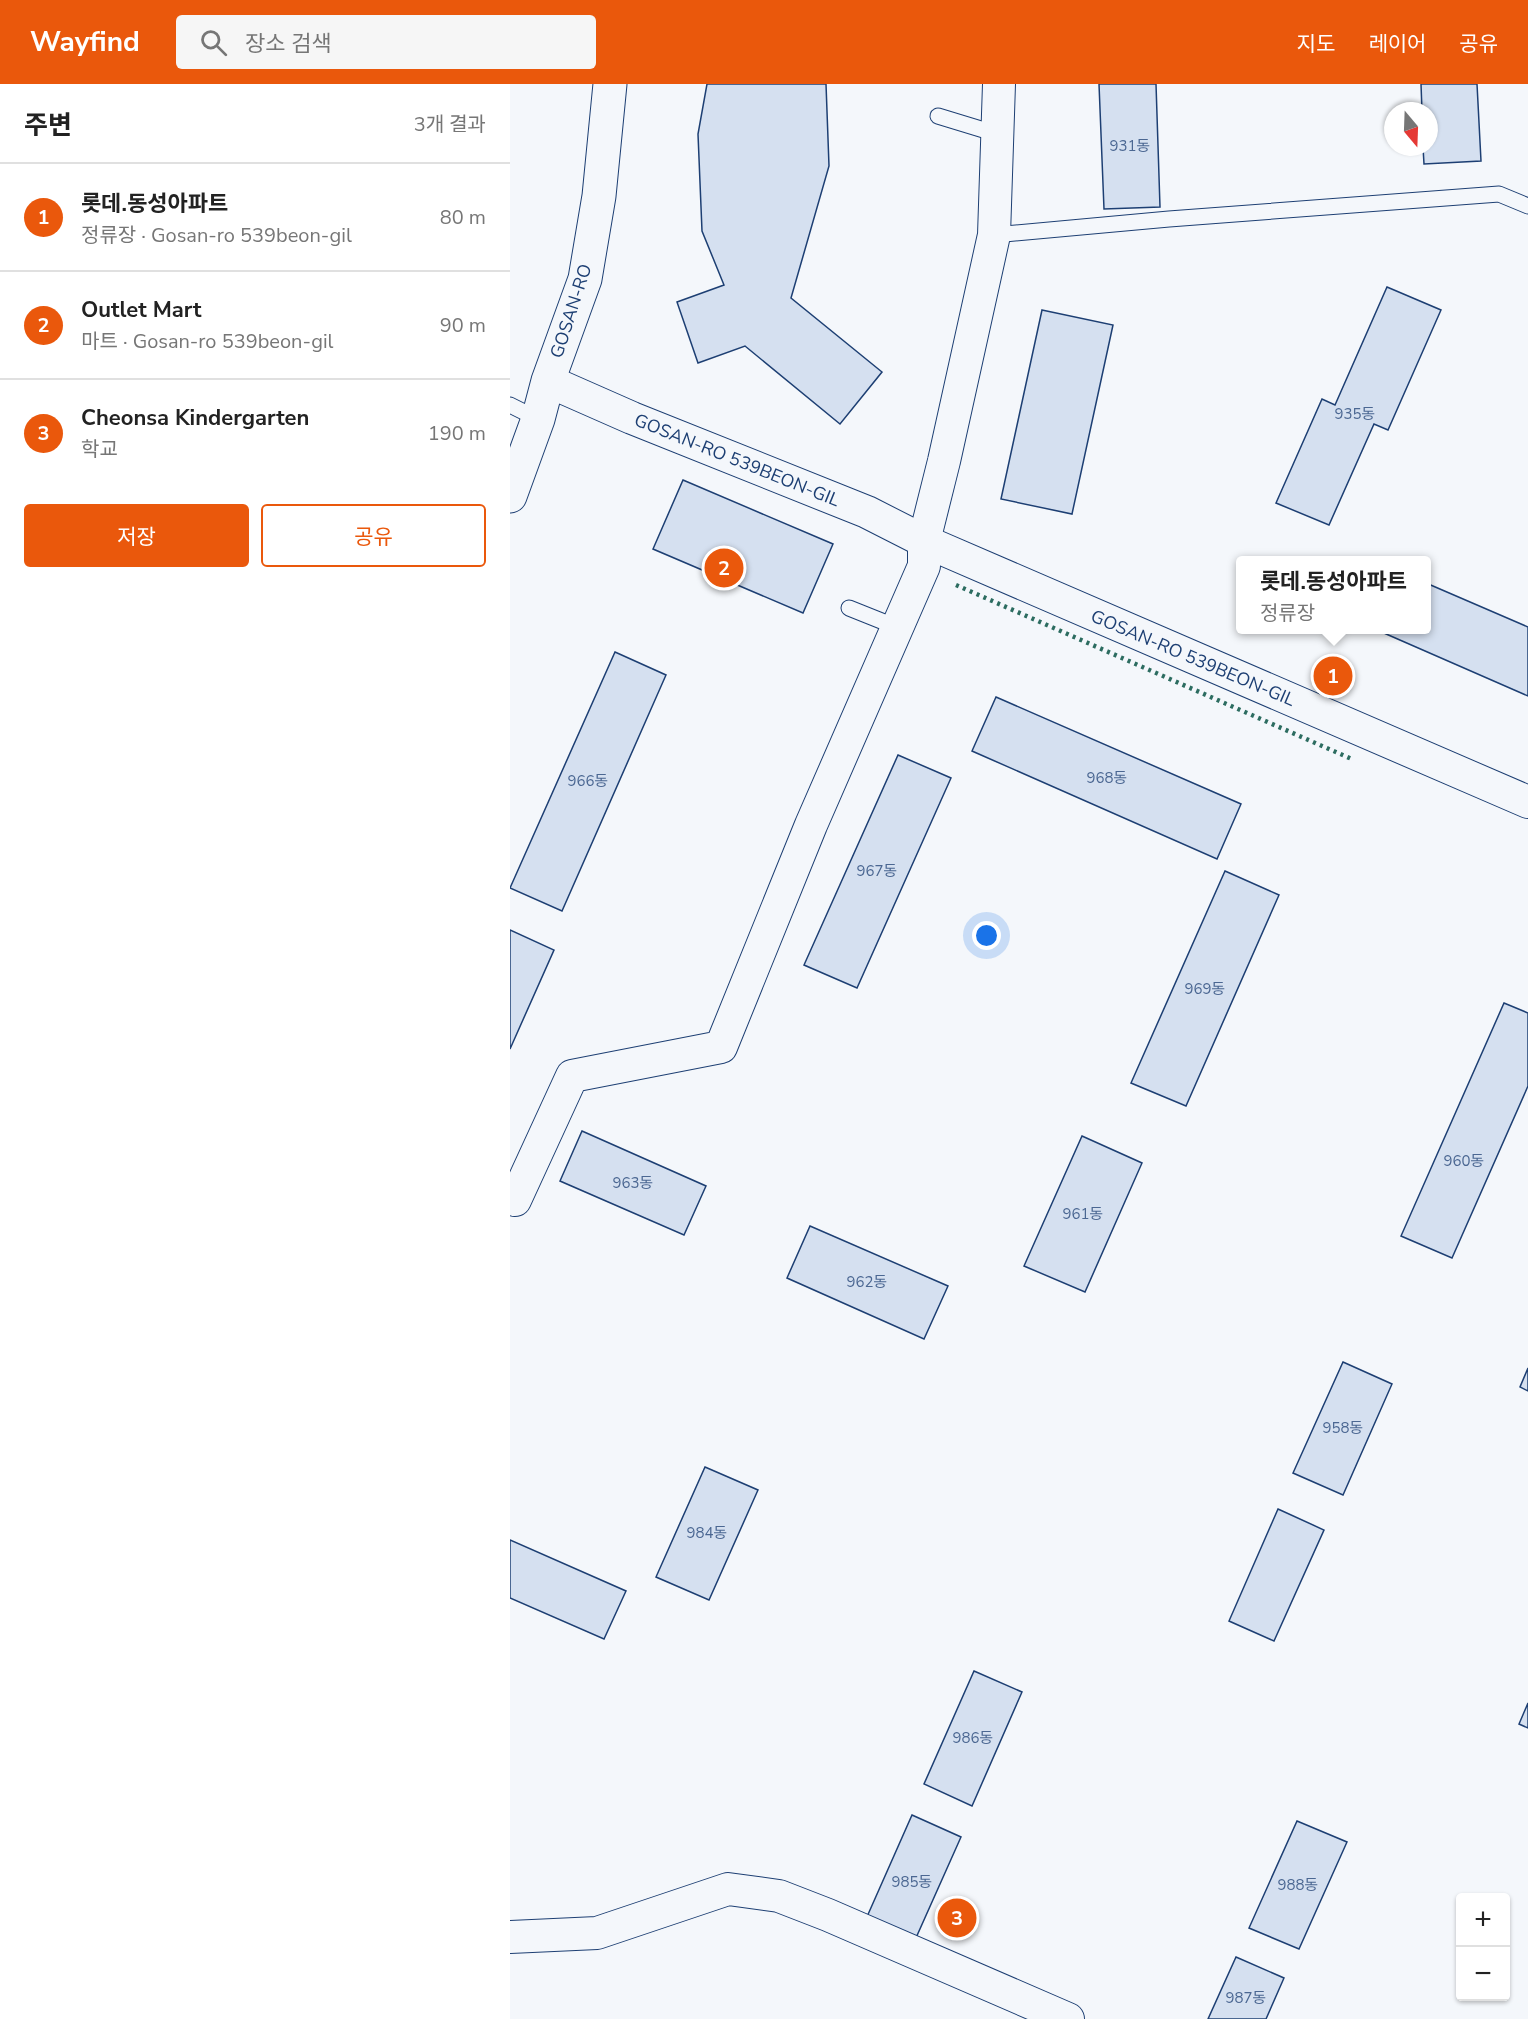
<!DOCTYPE html>
<html lang="ko">
<head>
<meta charset="utf-8">
<style>
	:root { --surface:#fff; --page:#f6f6f6; --text:#222; --muted:#767676; --line:#e0e0e0; --accent:#ea580c }
	body { margin:0; font-family:"Nunito Sans","Noto Sans KR",sans-serif; background:var(--page); color:var(--text) }
	.controls { position:absolute; right:18px; bottom:18px; display:grid; overflow:hidden; border-radius:6px; box-shadow:0 2px 4px #0004 }
	.controls button { width:54px; height:54px; display:grid; place-items:center; padding:0; border:0; border-bottom:2px solid var(--line); background:var(--surface); color:var(--text); font:30px sans-serif }
	.compass { position:absolute; left:874px; top:18px; width:54px; height:54px; border-radius:50%; background:var(--surface); box-shadow:0 2px 4px #0004; rotate:161deg }
	.you { position:absolute; left:477px; top:852px; width:21px; height:21px; margin:-15px; border:4px solid #fff; border-radius:50%; background:#1a73e8; box-shadow:0 0 0 9px #1a73e833 }
	.badge { display:grid; place-items:center; width:39px; height:39px; border-radius:50%; background:var(--accent); color:#fff; font-size:20px; font-weight:700 }
	.pin { position:absolute; translate:-50% -50%; border:3px solid #fff; box-shadow:0 2px 6px #0006 }
	.popup { position:absolute; left:726px; top:472px; width:195px; height:78px; box-sizing:border-box; display:grid; place-content:center; border-radius:6px; background:var(--surface); filter:drop-shadow(0 2px 4px #0005); font-size:20px; white-space:nowrap; color:var(--muted) }
	.popup b { font-size:22px; color:var(--text) }
	.popup::after { content:''; position:absolute; left:50%; top:100%; margin-left:-12px; border:12px solid transparent; border-top-color:var(--surface) }
	.list { margin:0; padding:0; list-style:none }
	h2 { display:flex; justify-content:space-between; align-items:center; height:78px; margin:0; padding:0 24px; font-size:26px }
	h2 small { font-size:20px; font-weight:400; color:var(--muted) }
	.list li { display:grid; grid-template-columns:39px 1fr auto; gap:18px; align-items:center; box-sizing:border-box; height:108px; padding:0 24px; border-top:2px solid var(--line) }
	.list b { display:block; font-size:22px; white-space:nowrap }
	.list p { margin:0; font-size:20px; white-space:nowrap; color:var(--muted) }
	.list em { font-size:20px; font-style:normal; color:var(--muted) }
	.actions { display:flex; gap:12px; padding:18px 24px }
	.actions a { flex:1; padding:14px 0; border:2px solid var(--accent); border-radius:6px; text-align:center; font-size:21px; color:var(--accent) }
	.actions .main { background:var(--accent); color:#fff }
	.icon { flex:none; width:33px; height:33px; fill:none; stroke:currentColor; stroke-width:2; stroke-linecap:round; stroke-linejoin:round }
	.map { position:relative; flex:none; width:1018px; height:1935px; overflow:hidden }
	header { display:flex; align-items:center; gap:36px; box-sizing:border-box; height:84px; padding:0 30px; background:var(--accent); color:#fff }
	header strong { font-size:28px }
	nav { display:flex; gap:33px; margin-inline-start:auto; font-size:21px }
	.search { width:420px; height:54px; background:var(--page); display:flex; align-items:center; gap:15px; box-sizing:border-box; padding:0 21px; border-radius:6px; color:var(--muted); font-size:22px }
	main { display:flex }
	aside { flex:1; background:var(--surface) }
	.map>svg:first-child { display:block }
</style>
</head>
<body>
<header>
<strong>Wayfind</strong>
<div class="search"><svg class="icon" aria-label="search" viewBox="0 0 24 24"><circle cx="10" cy="10" r="6"/><path d="M15 15l6 6"/></svg>장소 검색</div>
<nav><a>지도</a><a>레이어</a><a>공유</a></nav>
</header>
<main>
<aside>
<h2>주변<small>3개 결과</small></h2>
<ul class="list">
<li><span class="badge">1</span><div><b>롯데.동성아파트</b><p>정류장 · Gosan-ro 539beon-gil</p></div><em>80 m</em></li>
<li><span class="badge">2</span><div><b>Outlet Mart</b><p>마트 · Gosan-ro 539beon-gil</p></div><em>90 m</em></li>
<li><span class="badge">3</span><div><b>Cheonsa Kindergarten</b><p>학교</p></div><em>190 m</em></li>
</ul>
<div class="actions"><a class="main">저장</a><a>공유</a></div>
</aside>
<div class="map">
<svg width="1018" height="1935" viewBox="0 0 1018 1935">
	<rect width="100%" height="100%" fill="#f4f7fb"/>
	<g fill="#d5e0f0" stroke="#1d3f73" stroke-width="1.5">
		<polygon points="197,0 316,0 319,82 281,214 372,288 330,340 235,262 188,279 167,218 214,201 192,147 188,50"/>
		<polygon points="589,0 646,0 650,123 594,125"/>
		<polygon points="911,0 967,0 971,77 914,80 913,63 919,63 919,27 912,27"/>
		<polygon points="877,203 931,226 878,346 864,340 819,441 766,419 812,315 825,321"/>
		<polygon points="532,226 603,241 562,430 491,415"/>
		<polygon points="173,396 323,460 293,529 143,465"/>
		<polygon points="916,499 1018,543 1018,612 867,546 916,546"/>
		<polygon points="105,568 156,591 52,827 0,804"/>
		<polygon points="486,613 731,720 707,775 462,667"/>
		<polygon points="388,671 441,694 347,904 294,881"/>
		<polygon points="715,787 769,811 676,1022 621,999"/>
		<polygon points="0,846 44,866 0,965"/>
		<polygon points="994,919 1018,929 1018,1002 942,1174 891,1152"/>
		<polygon points="72,1047 196,1102 174,1151 50,1097"/>
		<polygon points="572,1052 632,1079 575,1208 514,1182"/>
		<polygon points="300,1142 438,1202 414,1255 277,1194"/>
		<polygon points="833,1278 882,1300 833,1411 783,1389"/>
		<polygon points="1018,1284 1018,1307 1010,1303"/>
		<polygon points="195,1383 248,1406 199,1516 146,1493"/>
		<polygon points="768,1425 814,1446 764,1557 719,1537"/>
		<polygon points="0,1456 116,1507 94,1555 0,1514"/>
		<polygon points="464,1587 512,1608 462,1722 414,1700"/>
		<polygon points="1018,1619 1018,1644 1009,1640"/>
		<polygon points="402,1731 451,1753 401,1865 352,1844"/>
		<polygon points="787,1737 837,1758 789,1865 739,1844"/>
		<polygon points="726,1873 774,1894 756,1935 698,1935"/>
	</g>
	<g fill="none" stroke-linecap="round" stroke-linejoin="round">
		<g stroke="#1d3f73" stroke-width="17">
			<g id="lane">
				<polyline points="428,32 487,50"/>
				<polyline points="484,151 659,135 989,110 1018,122"/>
				<polyline points="0,321 28,335"/>
				<polyline points="339,524 389,544"/>
			</g>
		</g>
		<g stroke="#1d3f73" stroke-width="34">
			<g id="street">
				<polyline points="38,297 122,334 357,428 414,457 1018,718"/>
				<polyline points="5,1116 62,992 211,963 301,741 414,482 414,457 434,377 484,151 489,0"/>
				<polyline points="0,1853 87,1849 218,1805 269,1812 318,1831 558,1935"/>
			</g>
		</g>
		<g stroke="#1d3f73" stroke-width="35">
			<polyline id="secondary" points="0,412 28,335 38,297 75,195 89,112 100,0"/>
		</g>
		<use href="#lane" stroke="#f4f7fb" stroke-width="15"/>
		<use href="#street" stroke="#f4f7fb" stroke-width="32"/>
		<use href="#secondary" stroke="#f4f7fb" stroke-width="33"/>
		<polyline stroke="#2c6c60" stroke-width="4.5" stroke-dasharray="3 4.5" stroke-linecap="butt" points="446,501 844,676"/>
	</g>
	<g text-anchor="middle" stroke-width="4.5" stroke-linejoin="round" paint-order="stroke">
		<g font-size="15" fill="#4b6792">
			<text x="620" y="67">931동</text>
			<text x="845" y="335">935동</text>
			<text x="597" y="699">968동</text>
			<text x="78" y="702">966동</text>
			<text x="367" y="792">967동</text>
			<text x="695" y="910">969동</text>
			<text x="954" y="1082">960동</text>
			<text x="123" y="1104">963동</text>
			<text x="573" y="1135">961동</text>
			<text x="357" y="1203">962동</text>
			<text x="833" y="1349">958동</text>
			<text x="197" y="1454">984동</text>
			<text x="463" y="1659">986동</text>
			<text x="402" y="1803">985동</text>
			<text x="788" y="1806">988동</text>
			<text x="736" y="1919">987동</text>
		</g>
		<g font-size="18" fill="#1d3f73" stroke="#f4f7fb">
			<text transform="translate(61 227) rotate(-72)" y="6">GOSAN-RO</text>
			<text transform="translate(227 376) rotate(22)" y="6">GOSAN-RO 539BEON-GIL</text>
			<text transform="translate(683 574) rotate(23)" y="6">GOSAN-RO 539BEON-GIL</text>
		</g>
	</g>
</svg>
<div class="controls">
<button>+</button>
<button>−</button>
</div>
<svg class="compass" viewBox="-18 -18 36 36"><path d="M0-13l5 13h-10z" fill="#e53935"/><path d="M0 13l5-13h-10z" fill="#767676"/></svg>
<div class="you"></div>
<div class="pin badge" style="left:823px;top:592px">1</div>
<div class="popup"><b>롯데.동성아파트</b>정류장</div>
<div class="pin badge" style="left:214px;top:484px">2</div>
<div class="pin badge" style="left:447px;top:1834px">3</div>
</div>
</main>
</body>
</html>
